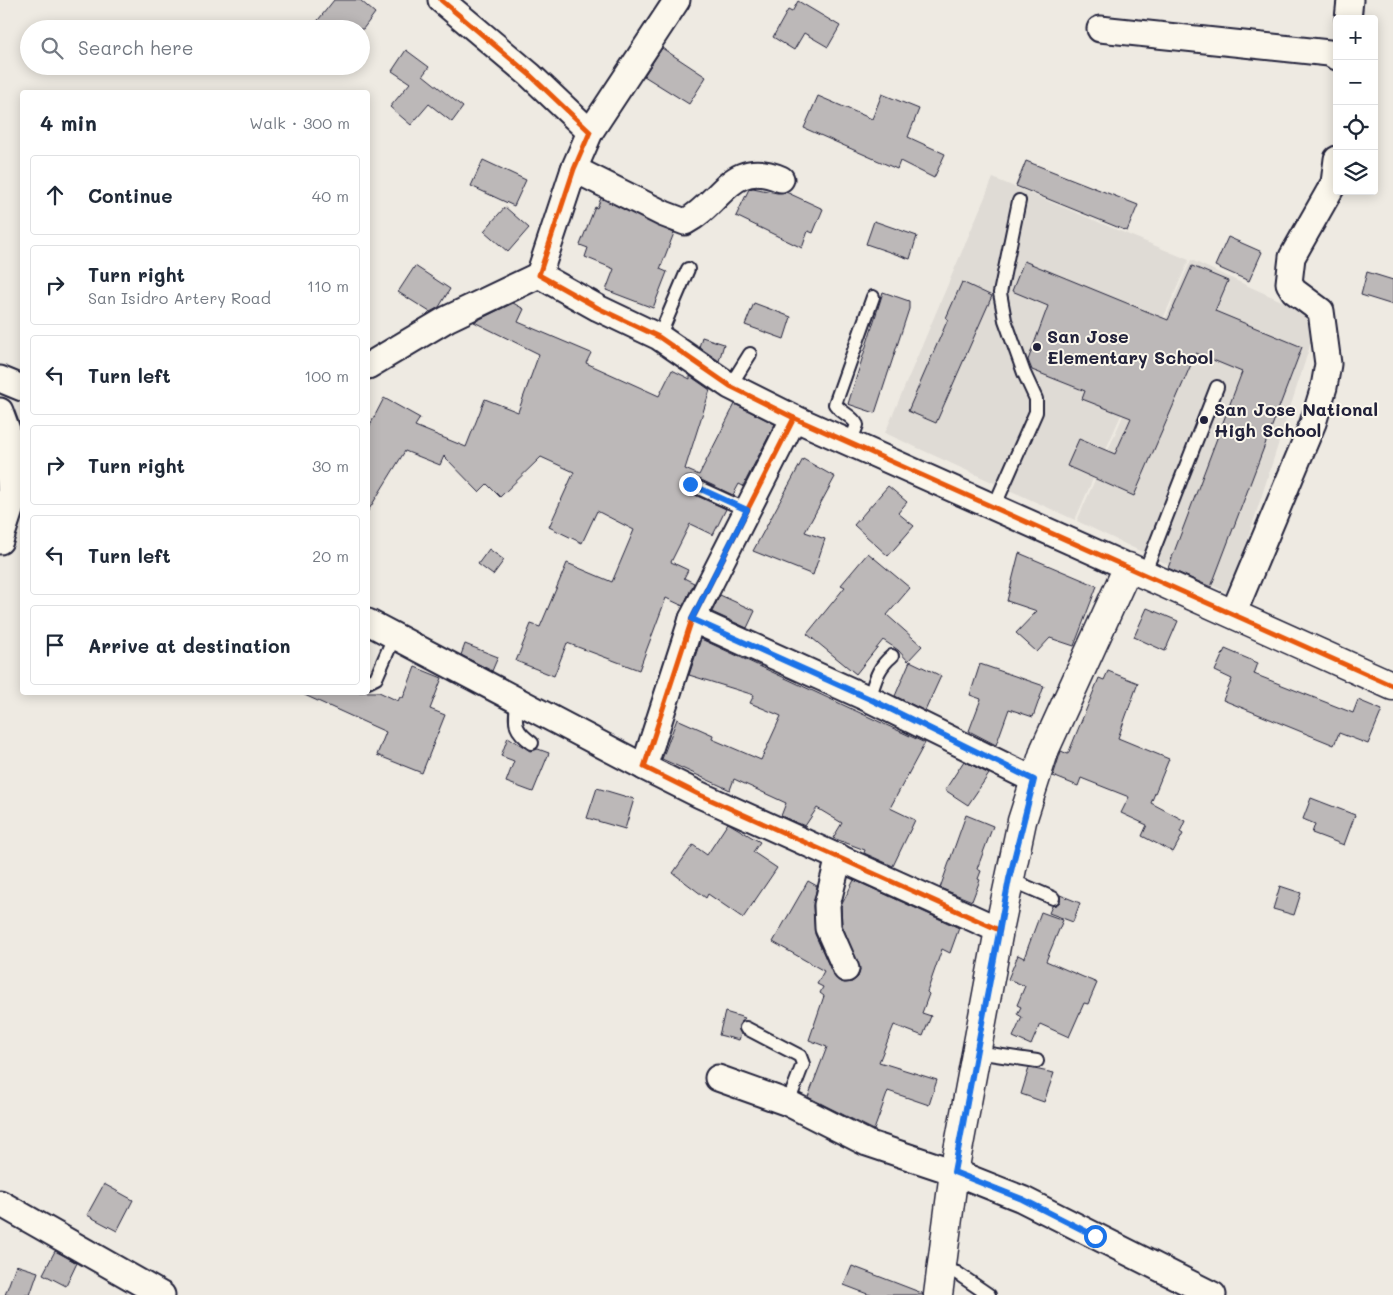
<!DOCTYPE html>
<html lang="en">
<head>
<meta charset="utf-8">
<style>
	:root { --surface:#fff; --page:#f6f6f7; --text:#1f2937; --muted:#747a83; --line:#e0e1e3 }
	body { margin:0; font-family:Mali,sans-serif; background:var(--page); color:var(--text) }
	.controls { position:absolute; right:15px; top:15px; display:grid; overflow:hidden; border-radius:5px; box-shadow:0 2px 12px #0003 }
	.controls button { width:45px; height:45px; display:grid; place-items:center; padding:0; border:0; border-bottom:1px solid var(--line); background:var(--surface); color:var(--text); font:25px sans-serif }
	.stop { position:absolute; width:15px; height:15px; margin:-11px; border:4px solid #1a73e8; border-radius:50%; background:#fff }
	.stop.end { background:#1a73e8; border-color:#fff; box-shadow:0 1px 5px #0008 }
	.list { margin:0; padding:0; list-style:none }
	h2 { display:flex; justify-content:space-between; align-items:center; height:65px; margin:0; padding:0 20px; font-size:21px }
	h2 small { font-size:16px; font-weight:400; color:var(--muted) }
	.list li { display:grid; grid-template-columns:32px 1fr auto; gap:15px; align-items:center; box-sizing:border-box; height:80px; margin:0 10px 10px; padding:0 10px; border:1px solid var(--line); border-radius:5px }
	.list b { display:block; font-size:19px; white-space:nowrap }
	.list p { margin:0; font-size:16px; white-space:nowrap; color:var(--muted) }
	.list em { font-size:16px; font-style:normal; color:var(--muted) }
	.icon { flex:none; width:28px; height:28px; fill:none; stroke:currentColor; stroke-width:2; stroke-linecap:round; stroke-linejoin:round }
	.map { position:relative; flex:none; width:1393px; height:1295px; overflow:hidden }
	.search { position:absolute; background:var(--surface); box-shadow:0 2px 12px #0003; left:20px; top:20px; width:350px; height:55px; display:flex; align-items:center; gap:12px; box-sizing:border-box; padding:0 18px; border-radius:28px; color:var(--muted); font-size:19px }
	.panel { position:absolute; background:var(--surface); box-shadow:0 2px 12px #0003; left:20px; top:90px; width:350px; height:605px; border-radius:5px }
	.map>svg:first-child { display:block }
</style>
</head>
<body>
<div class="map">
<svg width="1393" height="1295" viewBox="0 0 1393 1295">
	<rect width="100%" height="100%" fill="#eeeae2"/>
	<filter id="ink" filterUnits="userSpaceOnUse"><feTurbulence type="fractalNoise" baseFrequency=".02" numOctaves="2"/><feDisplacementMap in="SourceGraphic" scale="10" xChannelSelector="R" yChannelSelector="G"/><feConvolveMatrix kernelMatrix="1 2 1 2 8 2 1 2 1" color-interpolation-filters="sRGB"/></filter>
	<g filter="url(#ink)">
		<g fill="#dfdbd5">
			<polygon points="993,178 1189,260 1075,520 885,433"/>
			<polygon points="1191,260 1319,318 1230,594 1077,521"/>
		</g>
		<g fill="#bcb8b8" stroke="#22223b">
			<polygon points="334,0 360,0 375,13 363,29 311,29"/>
			<polygon points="798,1 840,26 828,47 804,33 794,50 773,37 788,10 792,12"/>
			<polygon points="662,48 706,77 689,104 644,76"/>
			<polygon points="406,50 429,67 423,75 463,107 452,122 429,104 411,125 390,107 410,83 392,71"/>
			<polygon points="882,94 919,109 908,137 945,154 934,178 900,161 897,169 804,128 818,96 872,119"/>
			<polygon points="483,160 526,180 514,206 471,186"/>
			<polygon points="1026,161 1138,205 1127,231 1016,186"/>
			<polygon points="753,188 777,193 786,192 823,209 813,233 808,231 802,248 736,216 749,189"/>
			<polygon points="601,198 674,233 660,269 667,272 653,308 606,290 614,269 585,257 588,248 580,245 595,207 597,208"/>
			<polygon points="505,207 529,228 508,252 484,231"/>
			<polygon points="874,221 917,236 910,259 866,244"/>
			<polygon points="1228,237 1262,252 1249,281 1215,266"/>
			<polygon points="1024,261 1168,320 1192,266 1228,281 1215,311 1302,347 1211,587 1168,568 1242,372 1196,353 1134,496 1067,466 1079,439 1115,454 1131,418 1082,399 1085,391 1032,370 1028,360 1048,306 1012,291"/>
			<polygon points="415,266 450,289 439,307 430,312 398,292"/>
			<polygon points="1367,272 1393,280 1393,305 1361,295"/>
			<polygon points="962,282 992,296 936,423 908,411 948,319 946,318"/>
			<polygon points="883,292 909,301 909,309 875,413 848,404"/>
			<polygon points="513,303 524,309 518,322 591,353 586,363 659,396 672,370 690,379 690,376 710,390 685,469 699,475 735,404 775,424 743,486 739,484 733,495 693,476 686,477 683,480 682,485 686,491 726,509 713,535 690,524 671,562 688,570 684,578 694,583 683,606 666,598 639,670 567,643 554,676 516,661 531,624 540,627 567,563 612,582 634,530 597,511 582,543 549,527 574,472 541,457 500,497 487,484 479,492 444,456 440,465 405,451 368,511 368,429 384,398 420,418 415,426 466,447 485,399 518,412 539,354 474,322"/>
			<polygon points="754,303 791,317 784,339 745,325"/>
			<polygon points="702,337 724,344 719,361 699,347"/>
			<polygon points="803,459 835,477 805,532 825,539 813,575 753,551"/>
			<polygon points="888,486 907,502 898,513 914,526 888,556 854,525"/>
			<polygon points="489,549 504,560 493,575 478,564"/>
			<polygon points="868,553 910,588 887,615 922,646 908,661 898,650 883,640 856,674 807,634 845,587 841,585"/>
			<polygon points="1019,553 1097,586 1074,646 1050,638 1037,652 1016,633 1037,611 1007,601"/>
			<polygon points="720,595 755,611 747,628 712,612"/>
			<polygon points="1147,608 1178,621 1165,651 1134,637"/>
			<polygon points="701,639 925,743 890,808 915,820 893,866 864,853 865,850 833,838 842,823 817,808 805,826 781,816 786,803 734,779 730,790 662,759 677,719 713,735 712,739 761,760 781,716 750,703 754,695 689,675"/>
			<polygon points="465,644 498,657 492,671 461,655"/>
			<polygon points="1225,649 1258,663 1254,674 1353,713 1358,700 1382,710 1368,744 1339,733 1334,745 1223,700 1232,679 1215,671"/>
			<polygon points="910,661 941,676 925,711 895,696"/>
			<polygon points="980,664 1044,686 1033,717 1009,709 996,745 969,731 981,699 970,695"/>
			<polygon points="415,667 442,678 430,709 445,715 422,773 377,755 386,732 298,692 379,692 398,701 400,697 403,698"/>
			<polygon points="1108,671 1138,683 1118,738 1169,759 1151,803 1185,821 1180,832 1183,834 1173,852 1142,836 1147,825 1121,813 1129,797 1081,778 1078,786 1053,776 1061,751 1068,754 1099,678 1104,680"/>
			<polygon points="508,737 530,751 538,749 549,753 533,792 506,782 514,761 501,756"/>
			<polygon points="964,761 989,774 968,805 945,790"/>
			<polygon points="597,788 634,799 625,829 587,818"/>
			<polygon points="1311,798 1355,815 1344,845 1312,833 1315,824 1303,819"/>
			<polygon points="966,815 993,826 977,869 981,871 978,879 980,880 972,901 940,888"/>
			<polygon points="728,823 760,842 753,852 777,868 743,918 708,894 706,898 673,873 693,845 707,855"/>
			<polygon points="854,880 959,928 950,953 942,949 927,992 929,994 922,1013 931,1016 923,1036 894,1025 879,1062 937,1080 929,1105 888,1091 874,1130 808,1097 827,1047 809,1040 824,996 820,993 823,987 817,984 824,971 773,942 808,881 817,886 813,906 815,934 833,975 844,983 852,982 858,977 860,970 842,925 841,906"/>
			<polygon points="1280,886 1301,893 1294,915 1273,909"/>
			<polygon points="1060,895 1080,903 1073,922 1049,913 1052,906 1060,902"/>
			<polygon points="1041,912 1063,920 1046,961 1097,983 1088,1004 1084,1003 1069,1037 1040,1024 1031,1045 1013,1037 1022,1017 1017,1014 1021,1007 1017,1005 1025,986 1008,979 1018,955 1024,958"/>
			<polygon points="725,1012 745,1018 739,1025 741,1034 739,1040 719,1035"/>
			<polygon points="1029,1068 1054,1073 1044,1102 1021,1094"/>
			<polygon points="104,1184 133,1200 117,1231 87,1215"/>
			<polygon points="55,1251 77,1263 66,1286 43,1274"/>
			<polygon points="16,1265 38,1272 30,1295 5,1295"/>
			<polygon points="852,1266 922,1293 923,1295 870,1295 844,1285"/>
		</g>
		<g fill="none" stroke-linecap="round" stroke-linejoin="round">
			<g stroke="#22223b" stroke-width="16">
				<g id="lane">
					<polyline points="659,337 688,269"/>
					<polyline points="730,386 750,354"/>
					<path d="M850,443L857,425C852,415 842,414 835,404L873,297"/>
					<polyline points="690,484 747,510"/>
					<polyline points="994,507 1036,412 1036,399 1024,373 1005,320 1000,293 1019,201"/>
					<polyline points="1144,574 1217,387"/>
					<polyline points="368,682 376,678 394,637"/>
					<path d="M869,699C875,682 877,668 892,656"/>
					<path d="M517,702C515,724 513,729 532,743"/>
					<polyline points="1009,879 1053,898"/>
					<polyline points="746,1028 800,1056 803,1064 788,1103"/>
					<polyline points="976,1052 1037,1061"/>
					<polyline points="941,1268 957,1273 989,1295"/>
				</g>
			</g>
			<g stroke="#22223b" stroke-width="29">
				<g id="street">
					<polyline points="441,0 530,75 590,132 574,169 539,275 598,308 659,337 730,386 794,418 1128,567"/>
					<polyline points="1348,19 1350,0"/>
					<polyline points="1100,29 1329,53 1337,57"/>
					<polyline points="590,132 677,0"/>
					<path d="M574,169L664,214L685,222C722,203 731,157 781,179"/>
					<polyline points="368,366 447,319 539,275"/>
					<polyline points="0,379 22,388"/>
					<polyline points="0,411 7,430 11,507 0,541"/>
					<polyline points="794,418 692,619 644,767 700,795 999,930"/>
					<polyline points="1233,614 1313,423 1324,387 1328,364 1321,311 1294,291 1289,283 1292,257 1334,183 1337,159"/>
					<polyline points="692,619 869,699 1034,780"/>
					<polyline points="368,622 644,767"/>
					<polyline points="839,857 827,905 828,928 846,969"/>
					<polyline points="718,1078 788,1103 867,1143 954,1172 1022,1199 1213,1295"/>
					<polyline points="0,1203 162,1295"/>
				</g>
			</g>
			<g stroke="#22223b" stroke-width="31">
				<polyline id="secondary" points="938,1295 954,1172 999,930 1022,821 1045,749 1128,567 1393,686"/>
			</g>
			<use href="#lane" stroke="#fbf7ec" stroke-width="12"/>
			<use href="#street" stroke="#fbf7ec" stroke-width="25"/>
			<use href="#secondary" stroke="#fbf7ec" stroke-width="28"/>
			<g stroke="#fbf7ec" stroke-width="8">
				<g id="cycleway">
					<polyline points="441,0 530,75 590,132 574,169 539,275 598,308 659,337 730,386 794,418 1393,686"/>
					<polyline points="794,418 692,619 644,767 700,795 999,930"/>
				</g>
			</g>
			<use href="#cycleway" stroke="#e8590c" stroke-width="5"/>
		</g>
	</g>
	<g fill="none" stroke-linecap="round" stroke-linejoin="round" filter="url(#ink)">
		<polyline stroke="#1a73e8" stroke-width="6" points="690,484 747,510 692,619 870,699 1034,780 1009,879 954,1172 1022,1199 1095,1236"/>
	</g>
	<g fill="#22223b" stroke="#fbf7ec" stroke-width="2">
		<circle cx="1037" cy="347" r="5"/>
		<circle cx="1204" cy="420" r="5"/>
	</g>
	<g text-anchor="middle" stroke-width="4" stroke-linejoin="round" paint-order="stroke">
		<g font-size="18" font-weight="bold" fill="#22223b" stroke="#fbf7ec" text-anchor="start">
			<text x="1047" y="343">San Jose<tspan x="1047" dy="21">Elementary School</tspan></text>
			<text x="1214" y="416">San Jose National<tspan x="1214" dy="21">High School</tspan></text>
		</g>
	</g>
</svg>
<div class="controls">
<button>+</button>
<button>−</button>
<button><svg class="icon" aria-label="locate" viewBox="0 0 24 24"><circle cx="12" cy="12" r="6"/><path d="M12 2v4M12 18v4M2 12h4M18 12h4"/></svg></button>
<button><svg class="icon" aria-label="layers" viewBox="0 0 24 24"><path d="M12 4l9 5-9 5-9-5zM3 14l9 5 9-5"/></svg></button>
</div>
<div class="stop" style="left:1095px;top:1236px"></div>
<div class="stop end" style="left:690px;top:484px"></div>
<div class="search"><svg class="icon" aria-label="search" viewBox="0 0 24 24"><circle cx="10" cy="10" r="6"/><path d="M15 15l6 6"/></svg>Search here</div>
<section class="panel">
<h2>4 min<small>Walk · 300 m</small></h2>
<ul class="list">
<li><svg class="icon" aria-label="ahead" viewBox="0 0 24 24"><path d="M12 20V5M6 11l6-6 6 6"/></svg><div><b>Continue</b></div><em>40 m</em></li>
<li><svg class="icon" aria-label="right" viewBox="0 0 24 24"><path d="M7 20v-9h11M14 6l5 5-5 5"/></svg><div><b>Turn right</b><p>San Isidro Artery Road</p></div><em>110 m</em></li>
<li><svg class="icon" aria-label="left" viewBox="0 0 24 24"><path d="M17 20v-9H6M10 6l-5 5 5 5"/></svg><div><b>Turn left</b></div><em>100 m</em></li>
<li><svg class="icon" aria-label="right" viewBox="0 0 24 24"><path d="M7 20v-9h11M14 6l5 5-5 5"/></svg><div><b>Turn right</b></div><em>30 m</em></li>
<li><svg class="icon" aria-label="left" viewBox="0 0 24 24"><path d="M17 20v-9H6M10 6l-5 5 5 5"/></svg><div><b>Turn left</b></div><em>20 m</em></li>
<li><svg class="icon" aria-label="arrive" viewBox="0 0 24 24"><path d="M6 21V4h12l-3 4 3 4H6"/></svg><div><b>Arrive at destination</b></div></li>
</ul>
</section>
</div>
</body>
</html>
